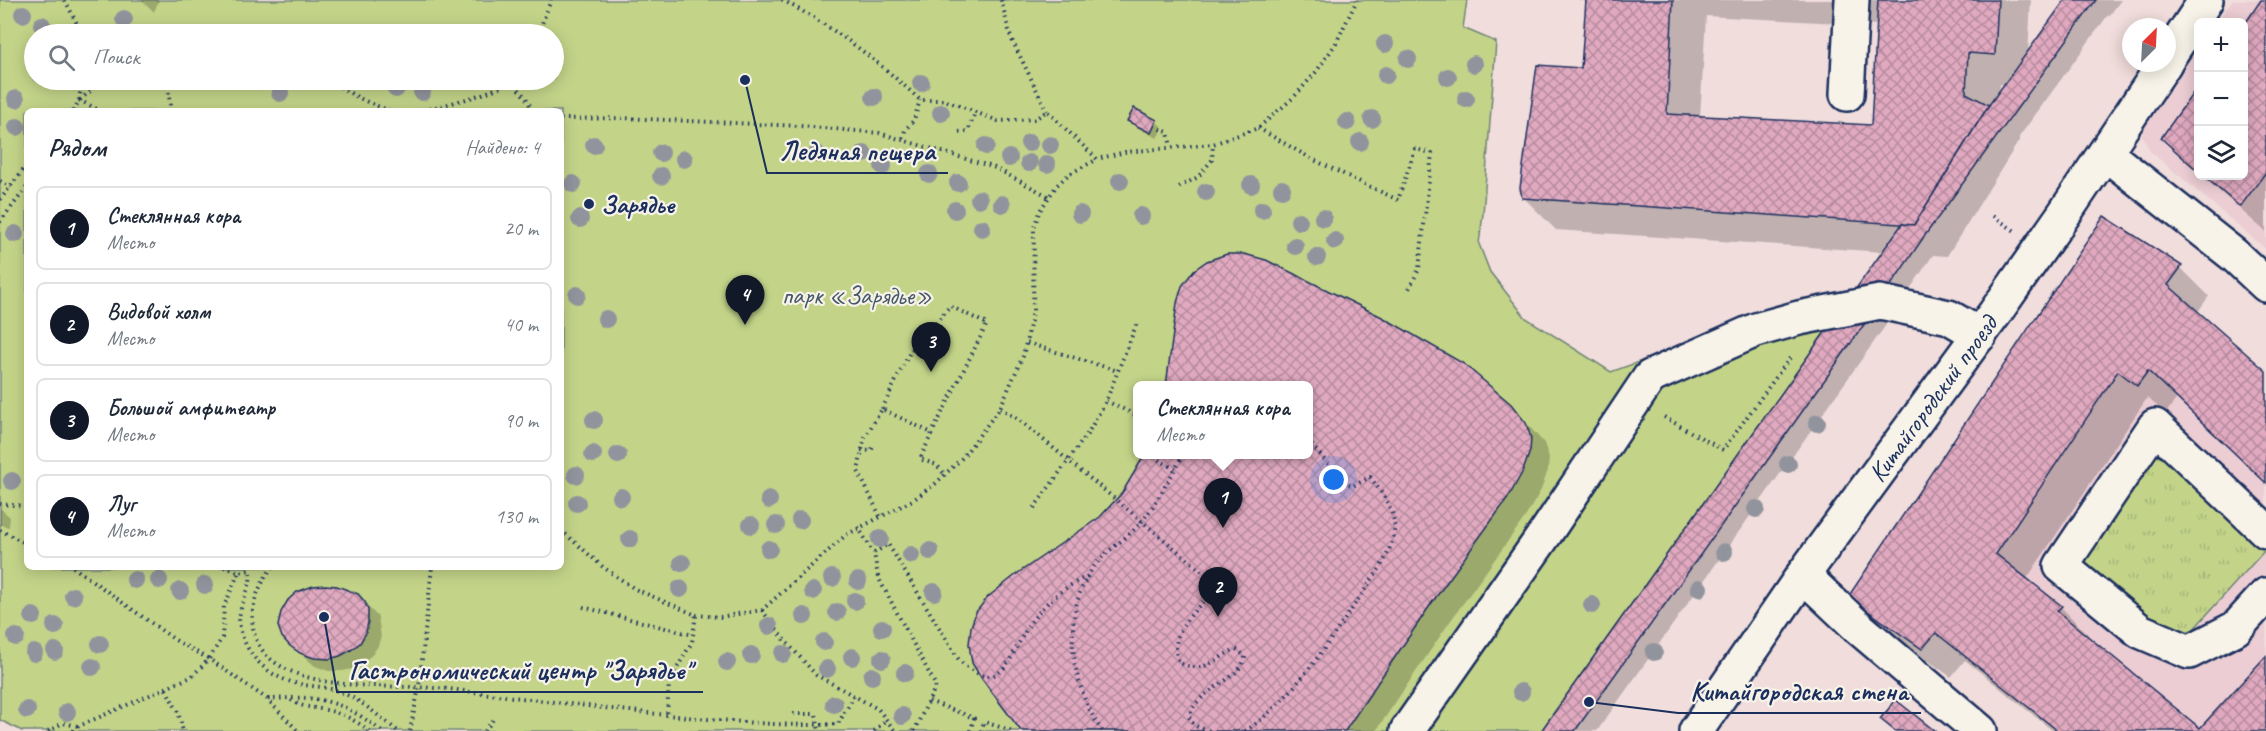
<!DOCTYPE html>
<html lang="ru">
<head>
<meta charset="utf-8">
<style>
	:root { --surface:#fff; --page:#f6f6f7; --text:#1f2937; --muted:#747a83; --line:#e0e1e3; --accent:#111827 }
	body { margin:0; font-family:Caveat,sans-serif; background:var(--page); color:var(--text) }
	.controls { position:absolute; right:18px; top:18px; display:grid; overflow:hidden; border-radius:9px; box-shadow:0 3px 15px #0003 }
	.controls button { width:54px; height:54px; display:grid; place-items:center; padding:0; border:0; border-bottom:2px solid var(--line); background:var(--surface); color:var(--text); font:30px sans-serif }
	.compass { position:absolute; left:2122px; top:18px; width:54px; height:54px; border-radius:50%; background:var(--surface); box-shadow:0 3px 15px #0003; rotate:24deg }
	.you { position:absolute; left:1334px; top:480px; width:21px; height:21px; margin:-15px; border:4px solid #fff; border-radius:50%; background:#1a73e8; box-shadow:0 0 0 9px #1a73e833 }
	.badge { display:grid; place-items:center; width:39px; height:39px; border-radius:50%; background:var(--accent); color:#fff; font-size:20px; font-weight:700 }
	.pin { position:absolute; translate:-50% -50px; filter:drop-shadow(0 2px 3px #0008) }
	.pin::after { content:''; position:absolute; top:32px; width:21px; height:18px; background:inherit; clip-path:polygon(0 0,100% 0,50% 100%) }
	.popup { position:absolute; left:1133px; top:381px; width:180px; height:78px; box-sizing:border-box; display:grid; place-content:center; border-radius:9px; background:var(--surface); filter:drop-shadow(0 2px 4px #0005); font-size:20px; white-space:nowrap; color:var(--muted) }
	.popup b { font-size:22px; color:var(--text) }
	.popup::after { content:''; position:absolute; left:50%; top:100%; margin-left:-12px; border:12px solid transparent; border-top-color:var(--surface) }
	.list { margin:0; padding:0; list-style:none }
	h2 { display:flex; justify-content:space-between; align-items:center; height:78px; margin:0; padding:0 24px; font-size:26px }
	h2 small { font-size:20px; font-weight:400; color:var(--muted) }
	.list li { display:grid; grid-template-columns:39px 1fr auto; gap:18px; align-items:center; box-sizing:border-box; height:84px; margin:0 12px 12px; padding:0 12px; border:2px solid var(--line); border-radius:9px }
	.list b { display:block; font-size:22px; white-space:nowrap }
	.list p { margin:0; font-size:20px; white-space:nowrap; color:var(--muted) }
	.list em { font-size:20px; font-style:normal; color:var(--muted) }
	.icon { flex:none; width:33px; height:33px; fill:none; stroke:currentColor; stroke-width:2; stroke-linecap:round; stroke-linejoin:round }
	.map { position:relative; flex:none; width:2266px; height:731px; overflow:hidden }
	.search { position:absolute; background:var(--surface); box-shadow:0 3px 15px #0003; left:24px; top:24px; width:540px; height:66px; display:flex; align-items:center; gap:15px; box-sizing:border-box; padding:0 21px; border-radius:33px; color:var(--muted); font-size:22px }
	.panel { position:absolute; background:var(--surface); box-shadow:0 3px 15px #0003; left:24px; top:108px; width:540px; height:462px; border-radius:9px }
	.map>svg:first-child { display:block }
</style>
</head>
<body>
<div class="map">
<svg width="2266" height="731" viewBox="0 0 2266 731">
	<defs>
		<pattern id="grass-tufts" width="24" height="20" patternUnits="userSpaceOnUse" patternTransform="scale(1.5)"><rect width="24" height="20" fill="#c3d489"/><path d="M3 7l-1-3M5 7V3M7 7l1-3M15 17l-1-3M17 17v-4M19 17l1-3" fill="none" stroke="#a7b679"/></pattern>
		<pattern id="building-cross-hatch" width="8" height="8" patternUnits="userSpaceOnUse" patternTransform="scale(1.5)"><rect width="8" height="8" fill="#e0a9bf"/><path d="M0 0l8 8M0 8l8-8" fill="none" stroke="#b58a9e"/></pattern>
	</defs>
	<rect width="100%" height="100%" fill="#f0dddc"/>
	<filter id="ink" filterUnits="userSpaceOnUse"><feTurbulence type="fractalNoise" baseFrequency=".0167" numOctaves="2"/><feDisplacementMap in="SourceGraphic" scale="12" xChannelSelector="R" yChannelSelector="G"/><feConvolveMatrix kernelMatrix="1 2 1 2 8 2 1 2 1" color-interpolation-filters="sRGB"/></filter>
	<g filter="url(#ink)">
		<g fill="#ebcdd3">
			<polygon points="2233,0 2266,0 2266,249 2150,151 2142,135 2144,124 2150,112 2198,47 2198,176 2244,176 2244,22 2216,22"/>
			<polygon points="2104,216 2182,266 2169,286 2266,371 2266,731 2058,731 1936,633 1922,649 1848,597"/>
		</g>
		<polygon fill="url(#grass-tufts)" stroke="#6f8274" stroke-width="1.5" points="2154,436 2266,540 2266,549 2181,643 2075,561"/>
		<path fill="#c3d489" stroke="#6f8274" stroke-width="1.5" fill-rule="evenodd" d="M0,0H1467L1463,28L1496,42L1483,214L1479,244L1490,272L1526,318L1611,372L1819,297L1854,291L1541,731H22L0,720ZM34,34H554V80H34ZM27,111H561V567H27ZM1138,386H1308V454H1138Z"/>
		<g fill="#0003" fill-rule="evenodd">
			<polygon points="142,0 159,0 154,12"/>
			<path d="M1578,0H2031L2028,55L2069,0H2121L2109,16L2108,15L2019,137L2020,139L1947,256L1933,255L1881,332L1597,731H1543L1884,252L1556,230L1524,198L1582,70L1588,2ZM1706,16L1878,25L1873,127L1700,118ZM2000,84L2006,85L1999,94Z"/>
			<polygon points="2263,0 2266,0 2266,232 2202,176 2244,176 2244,26"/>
			<polygon points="2198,88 2198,172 2163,137"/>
			<polygon points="1129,121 1156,121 1163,128 1157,138 1136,127"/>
			<polygon points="2181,268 2209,296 2197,313 2266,374 2266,483 2177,398 2166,413 2147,398 2026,580 2061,607 2089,636 2087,637 2200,730 2266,659 2266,731 2053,731 1965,660 1951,677 1878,625 1850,597"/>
			<polygon points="1178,304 1510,405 1544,443 1549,458 1548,470 1541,490 1526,516 1449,623 1376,731 1023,731 1308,454 1308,386 1166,386"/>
			<polygon points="0,508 10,517 9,527 0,525"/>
			<polygon points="364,603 378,617 381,636 378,646 372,655 353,669 342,671 328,671 315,666 291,645"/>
		</g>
		<g fill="url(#building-cross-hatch)" stroke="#1b2f5e" stroke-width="1.5">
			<polygon points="1586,0 1673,0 1667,114 1871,125 1878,0 1998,0 1995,55 1968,53 1966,93 1989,105 1914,225 1522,198 1520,188 1537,65 1581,68"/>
			<polygon points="2065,0 2096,0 1923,238 1868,319 1575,731 1541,731 1902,224 1914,225 1989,105"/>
			<polygon points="2261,0 2266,0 2266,172 2240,207 2204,176 2244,176 2244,25"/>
			<polygon points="2198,86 2198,171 2161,138"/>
			<polygon points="1134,108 1157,120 1151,133 1127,121"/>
			<polygon points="2104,216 2182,266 2168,285 2266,371 2266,483 2148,371 2137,386 2118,371 1996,554 2062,606 2057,611 2200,728 2266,656 2266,731 2058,731 1936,633 1922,649 1848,597"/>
			<polygon points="1227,254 1244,254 1266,260 1384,318 1464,364 1511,404 1526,423 1531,438 1530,451 1523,471 1508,498 1431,604 1345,731 1021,731 982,679 972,663 969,644 971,627 976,612 988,597 1018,573 1100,517 1122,493 1145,454 1308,454 1308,386 1166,386 1177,303 1182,286 1194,270 1207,261"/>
			<polygon points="325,585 337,586 358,594 365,602 368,610 368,622 366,633 360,643 351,650 340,656 329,659 314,658 300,653 290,646 282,637 278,626 281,612 288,600 297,592 313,586"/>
			<polygon points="1896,700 1935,731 1895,731 1880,719"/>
		</g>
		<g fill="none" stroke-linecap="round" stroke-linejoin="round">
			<g stroke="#1b2f5e" stroke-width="38">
				<g id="minor">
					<polyline points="1847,94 1852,0"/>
					<polyline points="2105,153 2234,255 2266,285"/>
					<polyline points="2266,531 2155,426 2061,566 2140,631 2189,652 2236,628 2266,595"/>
					<polyline points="1803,575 1859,628 1980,731"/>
					<polyline points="1407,731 1547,531 1650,377 1756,330 1799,318 1880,302 1949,317 1980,335"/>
				</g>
			</g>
			<g stroke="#1b2f5e" stroke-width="38">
				<g id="major">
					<polyline points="2167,59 2206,0"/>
					<path id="s1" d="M1696,731L1803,575L1995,313L2064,214L2165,63"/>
				</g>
			</g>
			<g stroke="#1b2f5e" stroke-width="4" stroke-dasharray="1.5 4.5" stroke-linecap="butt">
				<polyline points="65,0 82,34"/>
				<path d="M782,0C835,28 876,59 920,100H945L998,121L1035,119L1047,111L1097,159L1125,152L1213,144L1258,128L1293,98L1316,72L1335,45L1357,0"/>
				<polyline points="1001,0 1011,38 1047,111"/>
				<polyline points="538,34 551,0"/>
				<polyline points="167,80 171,111"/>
				<path d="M330,80C350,94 368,104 392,111"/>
				<polyline points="511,80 526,98 533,111"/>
				<polyline points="79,100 101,111"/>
				<polyline points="80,100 103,80"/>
				<polyline points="74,111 79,100 82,80"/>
				<path d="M418,111C441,106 494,94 511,80"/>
				<polyline points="561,119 623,118 800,126 879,133 993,167 1048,196"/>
				<polyline points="1154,127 1168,132 1171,147"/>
				<polyline points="1258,128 1312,159 1398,200 1415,149 1432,153 1419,269 1408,291"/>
				<polyline points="959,132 968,131 975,113"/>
				<polyline points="903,138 905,130 914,120 920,100"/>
				<polyline points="0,181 11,187"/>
				<polyline points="1179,187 1198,177 1212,160 1213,144"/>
				<polyline points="0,200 27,165"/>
				<polyline points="1993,216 2015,231"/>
				<polyline points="0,222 27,187"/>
				<polyline points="1027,343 1118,371"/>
				<polyline points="1106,401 1138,416"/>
				<polyline points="1000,408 1023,423 1208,576"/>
				<polyline points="882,409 910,352 950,306 987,324 932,433"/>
				<polyline points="1664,417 1723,450 1792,355"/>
				<polyline points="861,450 871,451 874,445"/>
				<polyline points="1148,454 1175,469"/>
				<polyline points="0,504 27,506"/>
				<polyline points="1034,508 1088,433 1106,401 1137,323"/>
				<polyline points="880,516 858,471 864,439 882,409 932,433 920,459 937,465 945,475"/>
				<polyline points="858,527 874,553"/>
				<polyline points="0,530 27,544"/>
				<polyline points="561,530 603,567 635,589 696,615 692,642 669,682 667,715"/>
				<polyline points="73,567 175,640 209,659 267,699 298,731"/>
				<path d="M224,567L239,572L250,570C254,589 235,607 240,627C246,657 270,678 299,684C313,687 327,686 340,692C362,700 379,717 398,731"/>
				<path d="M273,567C248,597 241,642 279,665C322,692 397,684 448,689C531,699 614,710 697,718C744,722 791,727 838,724L854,696"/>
				<circle cx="1216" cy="584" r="11"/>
				<polyline points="583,607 693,635"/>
				<polyline points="762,610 782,637 816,675 878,709 895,731"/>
				<polyline points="696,615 720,617 762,610 846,535 913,500 935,484 962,458 1000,408 1023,356 1033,312 1034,228 1039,212 1057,185 1069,174 1096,160"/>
				<polyline points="166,689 178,712 183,731"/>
				<path d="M268,699C281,699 294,697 306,698C339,701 356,712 382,731"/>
				<path d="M291,700C302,708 313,707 326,710C342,713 357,721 369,731"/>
				<polyline points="929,701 974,718 970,731"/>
				<polyline points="793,714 816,714 819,731"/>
				<polyline points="48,731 63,723 78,726"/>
				<polyline points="73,731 79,726 191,677 209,659 222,638 224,606 239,572"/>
				<polyline points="410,731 419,687 432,567"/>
				<polyline points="485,731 494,718"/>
				<polyline points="874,731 886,720"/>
				<path d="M914,731L936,686L878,577L874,553L888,544L959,660C1006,704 1011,646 1034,618C1049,599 1066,586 1088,576"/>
				<polyline points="981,731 984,722 1013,731"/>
				<path d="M1102,731C1070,685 1059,611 1096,564C1110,547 1130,537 1143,520C1159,500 1170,476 1184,454"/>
				<path d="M1209,731L1194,725L1189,717C1198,687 1242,681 1245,656L1236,649C1214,658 1207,675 1180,663C1166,635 1193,613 1210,594"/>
				<path d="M1245,731C1297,699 1344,618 1380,568C1403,528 1397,512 1370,477L1353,486L1344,482L1308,441"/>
			</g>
			<use href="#minor" stroke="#f7f3e8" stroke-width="33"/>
			<use href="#major" stroke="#f7f3e8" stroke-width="33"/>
		</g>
		<g fill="#92949d">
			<circle cx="23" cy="14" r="9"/>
			<circle cx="124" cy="19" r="9"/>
			<circle cx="42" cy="25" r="9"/>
			<circle cx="1385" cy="44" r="9"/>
			<circle cx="1408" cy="59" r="9"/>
			<circle cx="1474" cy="64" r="9"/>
			<circle cx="1386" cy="75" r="9"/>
			<circle cx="1448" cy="77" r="9"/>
			<circle cx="921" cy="83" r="9"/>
			<circle cx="396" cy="89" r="9"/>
			<circle cx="422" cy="92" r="9"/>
			<circle cx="280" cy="93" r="9"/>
			<circle cx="874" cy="97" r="9"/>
			<circle cx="16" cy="99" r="9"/>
			<circle cx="1466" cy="99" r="9"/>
			<circle cx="941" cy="113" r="9"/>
			<circle cx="1372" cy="119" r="9"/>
			<circle cx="1347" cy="122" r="9"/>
			<circle cx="17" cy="127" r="9"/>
			<circle cx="1360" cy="142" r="9"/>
			<circle cx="1029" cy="143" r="9"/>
			<circle cx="594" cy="145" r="9"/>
			<circle cx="1050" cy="145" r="9"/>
			<circle cx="986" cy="146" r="9"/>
			<circle cx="661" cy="153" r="9"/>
			<circle cx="817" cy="154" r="9"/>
			<circle cx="864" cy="154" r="9"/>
			<circle cx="1009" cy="158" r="9"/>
			<circle cx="684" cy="159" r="9"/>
			<circle cx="1029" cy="163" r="9"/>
			<circle cx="1047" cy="164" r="9"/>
			<circle cx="883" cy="166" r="9"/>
			<circle cx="929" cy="174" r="9"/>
			<circle cx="661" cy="176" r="9"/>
			<circle cx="1120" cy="181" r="9"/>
			<circle cx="958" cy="183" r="9"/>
			<circle cx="573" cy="184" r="9"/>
			<circle cx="1251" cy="185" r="9"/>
			<circle cx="1282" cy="189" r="9"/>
			<circle cx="1206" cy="192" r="9"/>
			<circle cx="979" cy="199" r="9"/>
			<circle cx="1002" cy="204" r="9"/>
			<circle cx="955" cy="210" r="9"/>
			<circle cx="1262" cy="210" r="9"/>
			<circle cx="1080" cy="214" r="9"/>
			<circle cx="1141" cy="216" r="9"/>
			<circle cx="1323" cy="218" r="9"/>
			<circle cx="580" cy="219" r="9"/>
			<circle cx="1299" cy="221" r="9"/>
			<circle cx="982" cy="228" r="9"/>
			<circle cx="15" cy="234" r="9"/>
			<circle cx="1335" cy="241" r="9"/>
			<circle cx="1295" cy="246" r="9"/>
			<circle cx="1317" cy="257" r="9"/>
			<circle cx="577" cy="295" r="9"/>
			<circle cx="606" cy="319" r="9"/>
			<circle cx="594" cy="420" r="9"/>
			<circle cx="1817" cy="423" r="9"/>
			<circle cx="593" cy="454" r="9"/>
			<circle cx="618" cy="455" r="9"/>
			<circle cx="1788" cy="464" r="9"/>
			<circle cx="576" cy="475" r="9"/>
			<circle cx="12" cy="481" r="9"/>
			<circle cx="621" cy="497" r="9"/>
			<circle cx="769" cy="500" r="9"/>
			<circle cx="577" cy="503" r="9"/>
			<circle cx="1756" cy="509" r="9"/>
			<circle cx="800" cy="520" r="9"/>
			<circle cx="751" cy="525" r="9"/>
			<circle cx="776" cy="525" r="9"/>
			<circle cx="630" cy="539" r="9"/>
			<circle cx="880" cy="539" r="9"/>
			<circle cx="769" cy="549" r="9"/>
			<circle cx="930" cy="551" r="9"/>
			<circle cx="1724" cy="552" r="9"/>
			<circle cx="911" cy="555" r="9"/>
			<circle cx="682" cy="563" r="9"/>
			<circle cx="832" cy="578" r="9"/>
			<circle cx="135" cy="580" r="9"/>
			<circle cx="159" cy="580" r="9"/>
			<circle cx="858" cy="581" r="9"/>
			<circle cx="205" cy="585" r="9"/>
			<circle cx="1699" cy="588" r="9"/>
			<circle cx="680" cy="589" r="9"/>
			<circle cx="180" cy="591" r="9"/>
			<circle cx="813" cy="591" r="9"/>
			<circle cx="934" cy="592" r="9"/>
			<circle cx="73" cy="596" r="9"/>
			<circle cx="855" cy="601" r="9"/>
			<circle cx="1592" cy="605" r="9"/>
			<circle cx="837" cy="612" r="9"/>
			<circle cx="33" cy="616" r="9"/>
			<circle cx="804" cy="616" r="9"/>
			<circle cx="55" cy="626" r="9"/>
			<circle cx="769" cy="626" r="9"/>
			<circle cx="882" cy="628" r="9"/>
			<circle cx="16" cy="637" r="9"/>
			<circle cx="824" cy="642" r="9"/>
			<circle cx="100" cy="644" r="9"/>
			<circle cx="55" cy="651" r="9"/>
			<circle cx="1654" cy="652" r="9"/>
			<circle cx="34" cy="653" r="9"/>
			<circle cx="783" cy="654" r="9"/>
			<circle cx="751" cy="655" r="9"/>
			<circle cx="852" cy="657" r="9"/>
			<circle cx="882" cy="659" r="9"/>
			<circle cx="727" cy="662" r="9"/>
			<circle cx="92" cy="667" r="9"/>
			<circle cx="827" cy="669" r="9"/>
			<circle cx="905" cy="673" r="9"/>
			<circle cx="872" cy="676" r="9"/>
			<circle cx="1521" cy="692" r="9"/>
			<circle cx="834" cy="704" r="9"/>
			<circle cx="27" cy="710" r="9"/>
			<circle cx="67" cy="712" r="9"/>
			<circle cx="902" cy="716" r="9"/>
		</g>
	</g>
	<circle fill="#1b2f5e" stroke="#f7f3e8" stroke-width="2" cx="589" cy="204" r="6"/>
	<g text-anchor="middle" stroke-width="4.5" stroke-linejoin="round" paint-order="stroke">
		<g font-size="26" font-weight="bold" fill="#1b2f5e" stroke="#f7f3e8" text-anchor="start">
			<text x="601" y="213">Зарядье</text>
		</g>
		<g font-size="26" fill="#455869" stroke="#f7f3e8">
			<text x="857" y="304">парк «Зарядье»</text>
		</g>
		<g font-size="26" fill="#1b2f5e" stroke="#f7f3e8">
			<text dy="9" stroke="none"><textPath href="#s1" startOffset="408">Китайгородский проезд</textPath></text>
		</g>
	</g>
	<path fill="none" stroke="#1b2f5e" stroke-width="2" d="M745 80L767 173H948M324 617L337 692H703M1589 702L1678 713H1921"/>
	<g fill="#1b2f5e" stroke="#f7f3e8" stroke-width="2">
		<circle cx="745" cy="80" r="6"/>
		<circle cx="324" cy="617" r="6"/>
		<circle cx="1589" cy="702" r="6"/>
	</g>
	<g font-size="27" text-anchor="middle" font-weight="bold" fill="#1b2f5e" stroke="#f7f3e8" stroke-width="4.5" stroke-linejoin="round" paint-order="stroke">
		<text x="857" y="160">Ледяная пещера</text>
		<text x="520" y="679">Гастрономический центр "Зарядье"</text>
		<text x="1799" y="700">Китайгородская стена</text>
	</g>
</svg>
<div class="controls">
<button>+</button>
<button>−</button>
<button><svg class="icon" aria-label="layers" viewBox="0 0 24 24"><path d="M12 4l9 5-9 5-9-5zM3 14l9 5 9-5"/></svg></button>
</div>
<svg class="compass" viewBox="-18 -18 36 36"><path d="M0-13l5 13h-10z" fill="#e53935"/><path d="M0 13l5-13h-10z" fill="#747a83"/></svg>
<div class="you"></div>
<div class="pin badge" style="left:1223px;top:528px">1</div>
<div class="popup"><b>Стеклянная кора</b>Место</div>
<div class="pin badge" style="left:1218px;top:617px">2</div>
<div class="pin badge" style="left:931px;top:372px">3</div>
<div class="pin badge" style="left:745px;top:325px">4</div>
<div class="search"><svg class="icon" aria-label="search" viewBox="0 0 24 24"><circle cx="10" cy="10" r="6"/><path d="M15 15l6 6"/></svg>Поиск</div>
<section class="panel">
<h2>Рядом<small>Найдено: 4</small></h2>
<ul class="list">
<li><span class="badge">1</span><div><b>Стеклянная кора</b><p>Место</p></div><em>20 m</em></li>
<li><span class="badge">2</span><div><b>Видовой холм</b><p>Место</p></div><em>40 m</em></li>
<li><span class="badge">3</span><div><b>Большой амфитеатр</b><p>Место</p></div><em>90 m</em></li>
<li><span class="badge">4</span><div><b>Луг</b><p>Место</p></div><em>130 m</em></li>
</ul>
</section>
</div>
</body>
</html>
